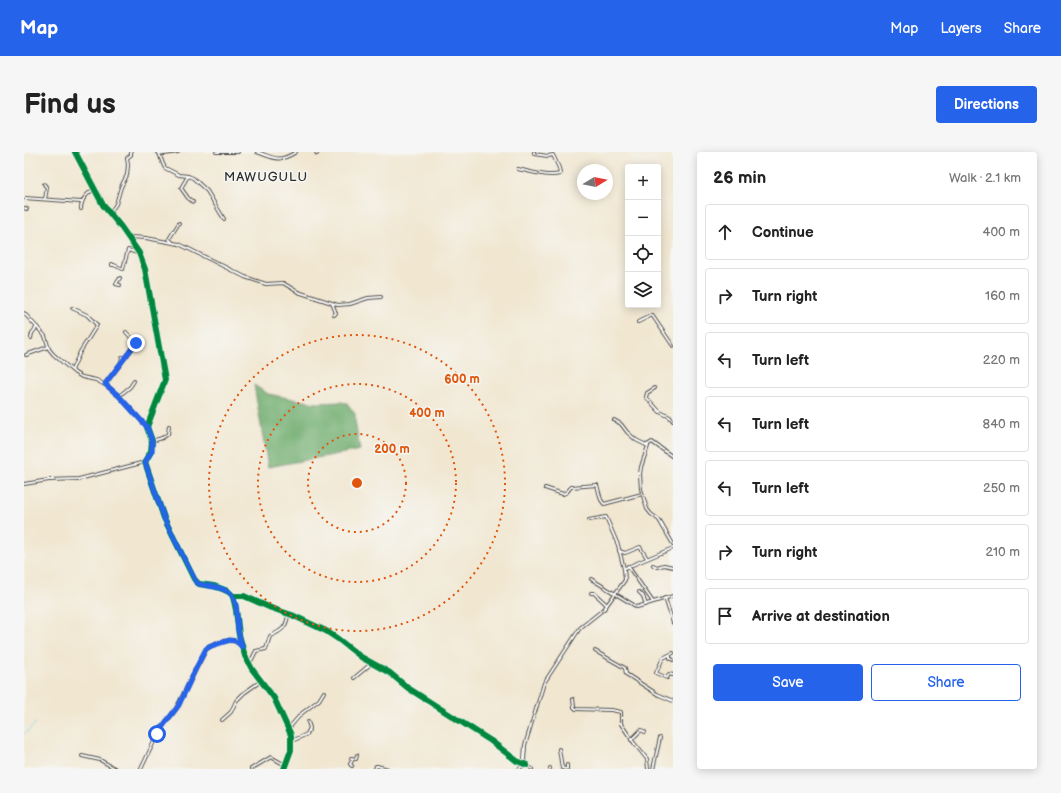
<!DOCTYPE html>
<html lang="en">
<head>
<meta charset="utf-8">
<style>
	:root { --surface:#fff; --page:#f6f6f6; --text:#222; --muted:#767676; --line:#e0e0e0; --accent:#2563eb }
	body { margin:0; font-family:"Balsamiq Sans",sans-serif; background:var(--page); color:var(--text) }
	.controls { position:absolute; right:12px; top:12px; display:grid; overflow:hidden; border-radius:4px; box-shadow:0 2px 10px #0003 }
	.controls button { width:36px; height:36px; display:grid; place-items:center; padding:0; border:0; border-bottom:1px solid var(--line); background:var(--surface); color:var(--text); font:20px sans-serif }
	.compass { position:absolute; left:553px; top:12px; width:36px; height:36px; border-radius:50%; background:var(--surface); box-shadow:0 2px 10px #0003; rotate:80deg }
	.stop { position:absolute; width:12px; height:12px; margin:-9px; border:3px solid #2563eb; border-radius:50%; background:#fff }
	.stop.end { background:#2563eb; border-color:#fff; box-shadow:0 1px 4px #0008 }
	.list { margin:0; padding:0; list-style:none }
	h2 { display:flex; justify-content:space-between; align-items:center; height:52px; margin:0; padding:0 16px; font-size:17px }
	h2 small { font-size:13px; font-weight:400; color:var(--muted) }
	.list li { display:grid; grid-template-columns:26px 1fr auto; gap:12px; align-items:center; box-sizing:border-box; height:56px; margin:0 8px 8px; padding:0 8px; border:1px solid var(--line); border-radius:4px }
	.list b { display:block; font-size:15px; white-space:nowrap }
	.list em { font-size:13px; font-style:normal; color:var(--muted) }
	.actions { display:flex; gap:8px; padding:12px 16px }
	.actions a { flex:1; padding:9px 0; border:1px solid var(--accent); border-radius:4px; text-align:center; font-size:14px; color:var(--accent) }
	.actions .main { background:var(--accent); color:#fff }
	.icon { flex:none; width:22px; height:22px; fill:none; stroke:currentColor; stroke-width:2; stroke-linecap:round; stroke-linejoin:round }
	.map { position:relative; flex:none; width:649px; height:617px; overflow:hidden; border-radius:4px }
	header { display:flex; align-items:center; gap:24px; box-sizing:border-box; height:56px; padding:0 20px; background:var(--accent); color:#fff }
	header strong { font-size:19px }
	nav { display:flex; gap:22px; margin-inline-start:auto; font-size:14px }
	.intro { display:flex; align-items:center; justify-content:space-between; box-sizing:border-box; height:96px; padding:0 24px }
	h1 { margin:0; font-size:28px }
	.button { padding:10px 18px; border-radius:4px; background:var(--accent); color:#fff; font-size:14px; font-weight:700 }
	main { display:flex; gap:24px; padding:0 24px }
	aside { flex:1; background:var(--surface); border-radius:4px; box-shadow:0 2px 10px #0003 }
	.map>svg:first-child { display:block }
</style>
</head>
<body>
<header>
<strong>Map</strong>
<nav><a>Map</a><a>Layers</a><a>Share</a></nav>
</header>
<div class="intro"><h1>Find us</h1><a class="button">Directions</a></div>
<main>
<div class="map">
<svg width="649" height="617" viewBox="0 0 649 617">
	<rect width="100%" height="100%" fill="#f6f6f2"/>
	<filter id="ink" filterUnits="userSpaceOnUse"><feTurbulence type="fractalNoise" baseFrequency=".025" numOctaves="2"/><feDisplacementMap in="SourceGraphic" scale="8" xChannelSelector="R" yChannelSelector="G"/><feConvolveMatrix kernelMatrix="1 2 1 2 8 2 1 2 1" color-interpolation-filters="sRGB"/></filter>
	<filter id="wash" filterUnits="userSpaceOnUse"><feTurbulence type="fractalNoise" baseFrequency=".012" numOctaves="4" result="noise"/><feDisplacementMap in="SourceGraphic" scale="16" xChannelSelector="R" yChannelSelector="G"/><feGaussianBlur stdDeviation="0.9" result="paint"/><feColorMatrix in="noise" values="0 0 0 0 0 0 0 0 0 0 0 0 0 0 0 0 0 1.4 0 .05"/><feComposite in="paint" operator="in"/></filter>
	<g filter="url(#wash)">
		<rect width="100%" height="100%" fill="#f1e7d1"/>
		<polygon fill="#6eac6d" stroke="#4c6c4c" points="230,233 244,242 274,248 292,251 317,250 323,251 331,262 331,269 336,298 244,315"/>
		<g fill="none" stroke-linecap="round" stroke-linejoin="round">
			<polyline stroke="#5fc7dc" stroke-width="1" points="0,582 12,571"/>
		</g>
	</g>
	<g filter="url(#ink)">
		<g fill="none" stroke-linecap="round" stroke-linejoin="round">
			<g stroke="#494744" stroke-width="4">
				<g id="minor">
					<polyline points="51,0 79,53 97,75 115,101 121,117 141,228 123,275 128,289 127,299 121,310 140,366 170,427 175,432 190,434 201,438 205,440 209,444 212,458 215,483 221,504 228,517 250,546 267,583 267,598 260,617"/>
					<polyline points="133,0 140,2 154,0"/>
					<polyline points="192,0 214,0"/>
					<path d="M233,0C251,6 254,11 272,0"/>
					<polyline points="292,0 293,2"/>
					<polyline points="135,1 139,12 141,16 155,23 164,24 169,26 183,39 200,67"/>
					<path d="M494,17C508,20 523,25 536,22L535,16L529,3L524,4L510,2V0"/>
					<polyline points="164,24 157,36 164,46 169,50"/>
					<polyline points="20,32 23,36 21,47"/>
					<polyline points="0,46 57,50"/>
					<polyline points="0,56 3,57"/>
					<path d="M57,57C57,47 63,42 71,36"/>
					<polyline points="86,61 92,52 97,35 103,23 104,13 103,6 107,3 107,0"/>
					<polyline points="103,83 107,85 122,86 155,92 221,125 242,132 259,131 274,140 314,153 326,152 344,146 357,145"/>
					<polyline points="148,90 145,87 155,71"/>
					<polyline points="88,112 88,113 90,113 99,117 104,98 113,101"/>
					<polyline points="96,126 92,132 96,133"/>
					<polyline points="308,151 312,161 310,163"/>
					<polyline points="0,161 21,184 25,197 29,202 51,221 58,225 72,228 83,234 95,244 123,275"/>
					<polyline points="614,170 628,163 649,194"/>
					<polyline points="7,186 8,181 13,175"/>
					<polyline points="2,203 24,195"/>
					<polyline points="97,211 112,191 102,180"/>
					<polyline points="48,218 56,200 73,173 63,163 48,156"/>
					<polyline points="81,232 97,211 98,205"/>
					<polyline points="631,236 623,241 622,245 636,260 646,265 649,269"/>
					<polyline points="95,244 106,235 110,229"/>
					<polyline points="590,268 597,272 603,280 612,288 624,294 617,315 616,322 617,337 623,357 627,362 635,368 649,392"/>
					<polyline points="128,289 138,286 144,282 145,274"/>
					<polyline points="623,293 628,290 649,305"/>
					<polyline points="0,332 25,328 55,327 121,310"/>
					<polyline points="521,336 539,342 543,340 547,335 573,333 577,348 580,352 618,342"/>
					<polyline points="595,399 601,401 616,395 623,406"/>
					<polyline points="629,413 633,415 640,413 649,415"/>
					<polyline points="604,414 629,450"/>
					<polyline points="601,416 649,396"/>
					<polyline points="567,427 613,455 649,444"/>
					<polyline points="615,440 619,444 622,453"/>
					<polyline points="567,441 570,441 583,453"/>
					<polyline points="209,444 220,444 247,456 268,463 302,479 314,487 337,505 366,521 384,536 467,589 493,609 503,613"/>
					<polyline points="641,446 649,471"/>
					<polyline points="571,499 601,516 602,522 633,542 649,549"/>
					<polyline points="649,501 639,506 632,521 643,526 645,522 649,523"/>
					<polyline points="646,504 646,506 649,508"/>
					<path d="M224,511L227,509L232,499L242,497L246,484C258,479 263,475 264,462"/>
					<polyline points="330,526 348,511"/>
					<polyline points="549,547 550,555 552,557 587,558 597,560 597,572 610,591 623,607 624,617"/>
					<polyline points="198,568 207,560 212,549 220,541 237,529"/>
					<polyline points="265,576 277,562 295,548 300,540"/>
					<polyline points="607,588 617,578 621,580"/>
					<polyline points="268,589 283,582 286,576 284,570"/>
					<polyline points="535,597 538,616 541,617"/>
					<polyline points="58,604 76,608 92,617"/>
					<polyline points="327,606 332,607 333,603"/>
					<polyline points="543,613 543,617"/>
					<polyline points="328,614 326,612 329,607"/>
					<path d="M117,617L135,579L152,557L182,497C189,492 202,487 210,489C213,490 215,492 218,494"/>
					<polyline points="227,617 247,605 261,613"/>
					<polyline points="351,617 352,614 353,614 364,617"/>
					<polyline points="495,617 501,612"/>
					<polyline points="508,617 503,613 500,608 501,593 520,531 556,476 580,457 601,428 600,417 594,393 582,365 565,368"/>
					<polyline points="526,617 526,616"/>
					<polyline points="629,617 636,586"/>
				</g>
			</g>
			<use href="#minor" stroke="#fff" stroke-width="2"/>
			<g stroke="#f6f6f2" stroke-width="8">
				<g id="cycleway">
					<polyline points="51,0 79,53 97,75 115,101 121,117 141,228 123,275 128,289 127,299 121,310 140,366 170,427 175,432 190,434 201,438 205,440 209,444 212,458 215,483 221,504 228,517 250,546 267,583 267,598 260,617"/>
					<polyline points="209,444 220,444 247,456 268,463 302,479 314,487 337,505 366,521 384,536 467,589 493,609 503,613"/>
				</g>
			</g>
			<use href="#cycleway" stroke="#00873e" stroke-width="6"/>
		</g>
	</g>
	<g fill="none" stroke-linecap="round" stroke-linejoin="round" filter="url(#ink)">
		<polyline stroke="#2563eb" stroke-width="5" points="112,191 81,232 95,244 123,275 128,289 128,299 121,310 140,366 172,430 175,432 196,436 205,440 208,443 212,453 214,478 218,495 212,489 206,488 187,494 182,497 172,516 155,553 133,582"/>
	</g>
	<g fill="none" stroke="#df570e" stroke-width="2" stroke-dasharray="2 4">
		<circle cx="333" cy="331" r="49"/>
		<circle cx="333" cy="331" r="99"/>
		<circle cx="333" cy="331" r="148"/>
	</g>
	<g text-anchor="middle" stroke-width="3" stroke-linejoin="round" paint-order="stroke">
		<g font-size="13" letter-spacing="1" fill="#2b2b2b" stroke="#f6f6f2">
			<text x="242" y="29">MAWUGULU</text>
		</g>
	</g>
	<circle cx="333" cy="331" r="6" fill="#df570e" stroke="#f6f6f2" stroke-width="2"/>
	<g font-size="12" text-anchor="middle" font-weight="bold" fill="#df570e" stroke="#f6f6f2" stroke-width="3" stroke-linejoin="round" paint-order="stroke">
		<text x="438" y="231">600 m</text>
		<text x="403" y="265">400 m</text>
		<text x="368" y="301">200 m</text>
	</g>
</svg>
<div class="controls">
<button>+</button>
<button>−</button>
<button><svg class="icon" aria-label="locate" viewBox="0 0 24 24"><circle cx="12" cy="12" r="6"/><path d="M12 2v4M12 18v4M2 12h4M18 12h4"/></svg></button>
<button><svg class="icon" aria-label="layers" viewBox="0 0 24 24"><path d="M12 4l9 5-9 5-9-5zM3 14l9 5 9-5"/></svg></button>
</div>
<svg class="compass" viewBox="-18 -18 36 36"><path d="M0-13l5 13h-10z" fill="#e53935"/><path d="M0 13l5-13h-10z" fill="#767676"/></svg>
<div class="stop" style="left:133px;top:582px"></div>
<div class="stop end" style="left:112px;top:191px"></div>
</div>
<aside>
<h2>26 min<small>Walk · 2.1 km</small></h2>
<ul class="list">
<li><svg class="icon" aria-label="ahead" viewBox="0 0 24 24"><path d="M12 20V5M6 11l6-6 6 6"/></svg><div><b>Continue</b></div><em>400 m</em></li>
<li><svg class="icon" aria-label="right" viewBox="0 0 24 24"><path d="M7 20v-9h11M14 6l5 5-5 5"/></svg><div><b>Turn right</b></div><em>160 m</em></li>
<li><svg class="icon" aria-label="left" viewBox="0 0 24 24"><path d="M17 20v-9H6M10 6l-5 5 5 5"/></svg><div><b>Turn left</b></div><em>220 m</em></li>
<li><svg class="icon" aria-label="left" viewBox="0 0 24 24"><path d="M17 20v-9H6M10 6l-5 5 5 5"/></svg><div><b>Turn left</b></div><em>840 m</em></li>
<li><svg class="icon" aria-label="left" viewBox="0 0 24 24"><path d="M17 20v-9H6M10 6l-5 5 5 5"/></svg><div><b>Turn left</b></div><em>250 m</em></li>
<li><svg class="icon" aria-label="right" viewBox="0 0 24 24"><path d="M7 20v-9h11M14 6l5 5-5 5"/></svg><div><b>Turn right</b></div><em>210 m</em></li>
<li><svg class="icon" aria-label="arrive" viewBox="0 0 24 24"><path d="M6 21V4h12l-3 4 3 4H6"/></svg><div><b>Arrive at destination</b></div></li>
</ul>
<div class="actions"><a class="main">Save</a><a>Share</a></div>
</aside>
</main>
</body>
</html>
